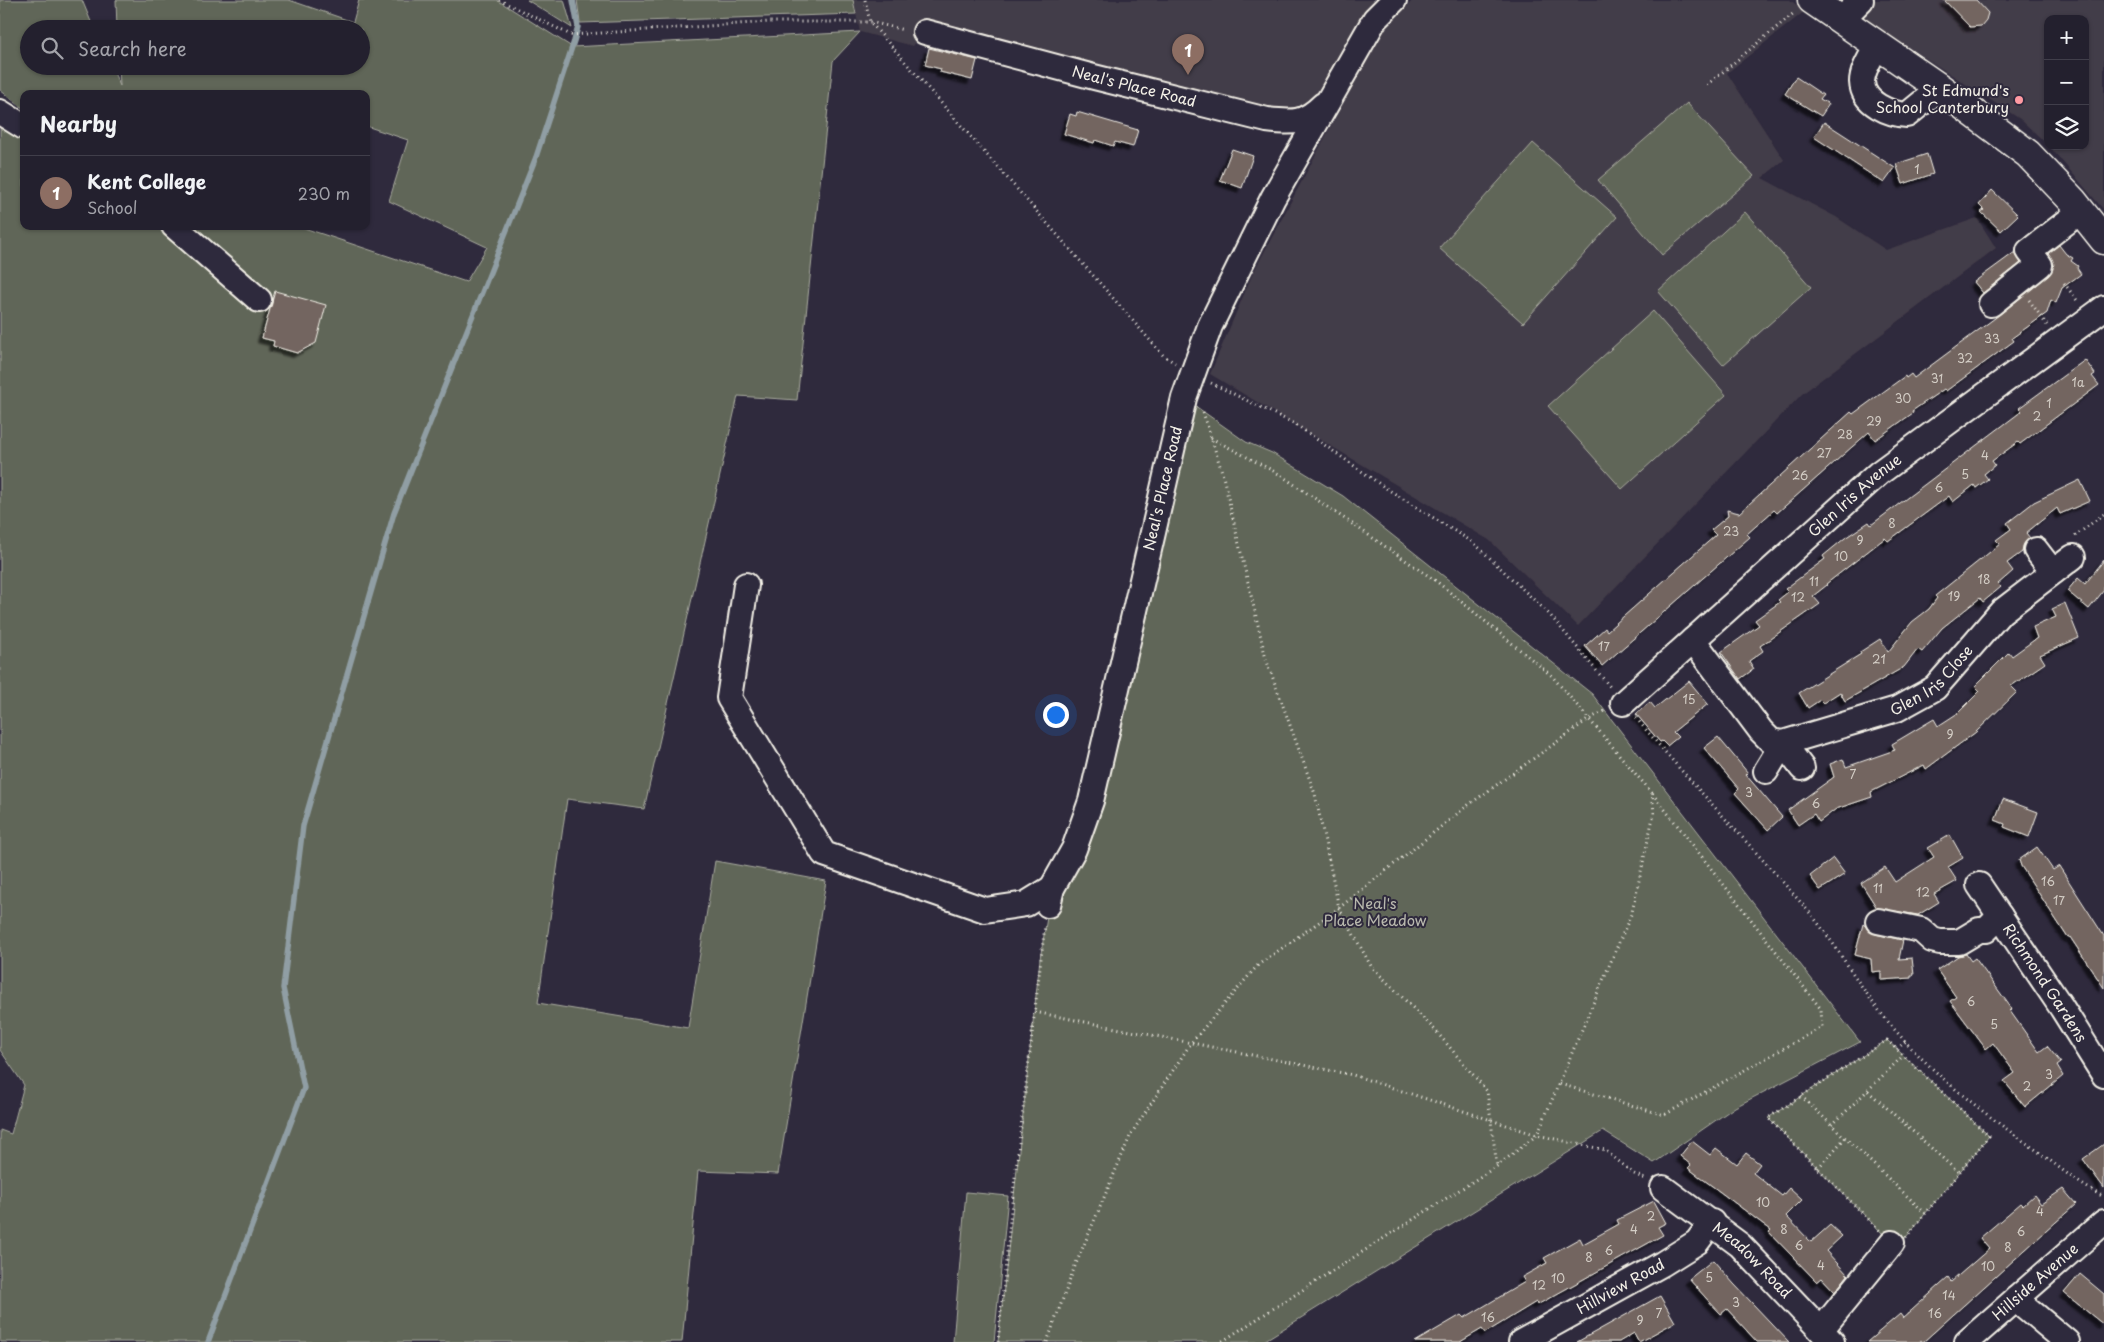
<!DOCTYPE html>
<html lang="en">
<head>
<meta charset="utf-8">
<style>
	:root { --surface:#23202e; --page:#2f2d3a; --text:#f1f3f6; --muted:#a3a3aa; --line:#403e4a; --accent:#8c9099 }
	body { margin:0; font-family:"Playpen Sans",sans-serif; background:var(--page); color:var(--text) }
	.controls { position:absolute; right:15px; top:15px; display:grid; overflow:hidden; border-radius:10px; box-shadow:0 1px 4px #0004 }
	.controls button { width:45px; height:45px; display:grid; place-items:center; padding:0; border:0; border-bottom:1px solid var(--line); background:var(--surface); color:var(--text); font:25px sans-serif }
	.you { position:absolute; left:1055px; top:714px; width:18px; height:18px; margin:-12px; border:4px solid #fff; border-radius:50%; background:#1a73e8; box-shadow:0 0 0 8px #1a73e833 }
	.badge { display:grid; place-items:center; width:32px; height:32px; border-radius:50%; background:var(--accent); color:#fff; font-size:16px; font-weight:700 }
	.pin { position:absolute; translate:-50% -41px; filter:drop-shadow(0 1px 2px #0008) }
	.pin::after { content:''; position:absolute; top:26px; width:18px; height:15px; background:inherit; clip-path:polygon(0 0,100% 0,50% 100%) }
	.list { margin:0; padding:0; list-style:none }
	h2 { display:flex; justify-content:space-between; align-items:center; height:65px; margin:0; padding:0 20px; font-size:21px }
	h2 small { font-size:16px; font-weight:400; color:var(--muted) }
	.list li { display:grid; grid-template-columns:32px 1fr auto; gap:15px; align-items:center; box-sizing:border-box; height:75px; padding:0 20px; border-top:1px solid var(--line) }
	.list b { display:block; font-size:19px; white-space:nowrap }
	.list p { margin:0; font-size:16px; white-space:nowrap; color:var(--muted) }
	.list em { font-size:16px; font-style:normal; color:var(--muted) }
	.icon { flex:none; width:28px; height:28px; fill:none; stroke:currentColor; stroke-width:2; stroke-linecap:round; stroke-linejoin:round }
	.map { position:relative; flex:none; width:2104px; height:1342px; overflow:hidden }
	.search { position:absolute; background:var(--surface); box-shadow:0 1px 4px #0004; left:20px; top:20px; width:350px; height:55px; display:flex; align-items:center; gap:12px; box-sizing:border-box; padding:0 18px; border-radius:28px; color:var(--muted); font-size:19px }
	.panel { position:absolute; background:var(--surface); box-shadow:0 1px 4px #0004; left:20px; top:90px; width:350px; height:140px; border-radius:10px }
	.map>svg:first-child { display:block }
</style>
</head>
<body>
<div class="map">
<svg width="2104" height="1342" viewBox="0 0 2104 1342">
	<defs>
		<filter id="shadow"><feDropShadow dx="-4.5" dy="4.5" stdDeviation="1" flood-color="#0009"/></filter>
	</defs>
	<rect width="100%" height="100%" fill="#2f2a3d"/>
	<filter id="ink" filterUnits="userSpaceOnUse"><feTurbulence type="fractalNoise" baseFrequency=".02" numOctaves="2"/><feDisplacementMap in="SourceGraphic" scale="10" xChannelSelector="R" yChannelSelector="G"/><feConvolveMatrix kernelMatrix="1 2 1 2 8 2 1 2 1" color-interpolation-filters="sRGB"/></filter>
	<g filter="url(#ink)">
		<g fill="#433c48">
			<polygon points="853,0 1384,0 1294,131 1280,133 1257,131 1176,111 916,42 913,46 860,32"/>
			<polygon points="1413,0 1790,0 1805,11 1727,73 1784,160 1762,178 1836,217 1886,250 1977,218 1996,248 1802,394 1578,626 1489,540 1210,374 1253,273 1380,34"/>
			<polygon points="1835,0 2104,0 2104,210 2049,146 2085,146 2085,19 2048,19 2048,145 2020,119"/>
		</g>
		<g fill="#606658" stroke="#aaaca0">
			<polygon points="0,0 82,0 94,29 29,29 29,66 111,66 120,86 119,66 361,66 361,29 117,29 116,0 289,0 353,22 359,0 497,0 572,47 860,32 833,61 797,400 738,396 644,809 567,799 538,1003 688,1028 715,861 826,881 778,1174 698,1171 682,1342 0,1342 0,1130 11,1134 24,1085 0,1050 0,121 24,139 24,226 298,226 466,282 487,247 389,201 408,140 366,126 366,94 24,94 24,109 0,90"/>
			<polygon points="527,0 564,0 572,28"/>
			<polygon points="577,0 853,0 856,14 580,23"/>
			<polygon points="1687,103 1754,176 1662,255 1598,180"/>
			<polygon points="1533,143 1617,217 1523,323 1439,248"/>
			<polygon points="1745,212 1811,287 1723,365 1658,291"/>
			<polygon points="1653,311 1726,395 1622,489 1548,406"/>
			<polygon points="1184,398 1246,442 1272,453 1343,496 1592,694 1860,1042 1735,1107 1654,1163 1603,1131 1262,1342 998,1342 1040,959 1052,888 1074,849"/>
			<polygon points="1887,1040 1989,1136 1897,1248 1768,1118"/>
			<polygon points="966,1192 1008,1196 994,1342 953,1342"/>
		</g>
		<g fill="none" stroke-linecap="round" stroke-linejoin="round">
			<polyline stroke="#909ea4" stroke-width="5.5" points="208,1342 304,1088 283,988 303,826 394,513 536,157 574,41 578,27 573,0"/>
		</g>
		<g fill="#736561" stroke="#f4f1e8" filter="url(#shadow)">
			<polygon points="1944,0 1976,0 1988,13 1986,20 1981,26 1970,27"/>
			<polygon points="929,48 977,60 972,80 940,72 941,69 925,65"/>
			<polygon points="1796,77 1823,95 1820,99 1829,104 1821,116 1785,94"/>
			<polygon points="1077,112 1138,130 1133,147 1115,142 1113,146 1095,140 1094,143 1064,134 1070,114 1076,116"/>
			<polygon points="1824,122 1895,168 1884,183 1814,137"/>
			<polygon points="1232,149 1253,156 1242,188 1220,180"/>
			<polygon points="1927,154 1933,174 1903,184 1896,164"/>
			<polygon points="1992,190 2018,215 2001,231 1981,212 1984,210 1979,205"/>
			<polygon points="2059,245 2066,254 2073,258 2071,261 2078,266 2077,268 2081,274 2062,288 2056,303 2051,300 2047,313 2012,338 2014,341 1946,391 1944,389 1912,411 1913,413 1875,440 1869,432 1777,513 1774,510 1747,534 1750,537 1602,666 1585,646 1605,628 1607,631 1716,535 1711,530 1728,516 1727,510 1739,513 1851,412 1853,414 1905,376 1906,378 1911,374 1914,378 1999,315 2049,275 2054,264 2048,253"/>
			<polygon points="2015,252 2021,263 1983,293 1974,282"/>
			<polygon points="275,291 326,305 316,343 297,353 273,346 274,341 262,338"/>
			<polygon points="2085,360 2095,374 2092,376 2099,385 2020,444 2018,442 1992,461 1995,465 1984,474 1988,479 1976,488 1974,485 1953,502 1949,496 1888,541 1885,538 1826,584 1827,585 1813,596 1820,604 1760,646 1763,651 1749,661 1754,669 1740,679 1721,652 1759,625 1755,620 1780,602 1778,600 1788,592 1785,589 1825,559 1823,556 1845,538 1869,522 1871,525 2022,411 2019,408"/>
			<polygon points="2080,480 2090,501 2060,514 2057,508 2026,533 2030,538 2024,544 2022,552 2007,563 2013,571 1998,584 2001,587 1983,602 1980,598 1942,628 1922,652 1918,649 1904,667 1845,701 1840,692 1823,703 1820,700 1808,708 1799,693 1861,654 1860,652 1880,639 1888,652 1912,622 1929,609 1937,598 1935,596 2000,544 1996,540 2011,529 2007,523 2034,502"/>
			<polygon points="2104,560 2104,590 2089,609 2067,591 2078,578 2085,584"/>
			<polygon points="2065,603 2079,638 2040,655 2045,663 2011,686 2017,692 1976,732 1926,769 1924,765 1871,792 1872,797 1836,809 1819,822 1814,814 1798,825 1788,810 1834,777 1830,764 1843,759 1846,767 1895,750 1892,744 1934,719 1938,726 1958,713 1980,691 1975,686 2009,652 2012,656 2037,638 2033,627 2056,617 2052,609"/>
			<polygon points="1689,681 1708,704 1673,732 1678,737 1667,746 1662,741 1660,742 1636,714 1650,702 1655,708"/>
			<polygon points="1718,737 1748,773 1746,775 1782,817 1768,830 1735,793 1739,789 1704,748"/>
			<polygon points="2003,799 2038,812 2029,837 2004,827 2005,824 1995,820"/>
			<polygon points="1950,835 1963,858 1948,867 1957,881 1934,894 1939,902 1918,915 1877,908 1861,883 1885,867 1895,882 1934,857 1928,848"/>
			<polygon points="2037,847 2053,870 2059,866 2104,936 2104,988 2070,937 2068,938 2021,866 2019,860"/>
			<polygon points="1833,858 1845,874 1820,890 1810,876"/>
			<polygon points="1863,924 1875,934 1903,940 1899,959 1912,958 1914,975 1911,975 1911,978 1881,980 1881,971 1872,972 1871,959 1855,955"/>
			<polygon points="1966,954 1971,961 1975,958 2012,1009 2010,1011 2039,1052 2047,1046 2061,1063 2057,1066 2063,1076 2025,1107 2004,1081 2015,1073 1993,1043 1986,1049 1950,1001 1956,997 1937,970 1958,956"/>
			<polygon points="1692,1141 1710,1155 1716,1148 1737,1164 1746,1153 1760,1164 1753,1173 1782,1196 1789,1188 1802,1200 1786,1216 1811,1242 1830,1225 1842,1236 1826,1251 1848,1275 1835,1292 1822,1278 1817,1282 1769,1232 1771,1230 1688,1168 1691,1165 1680,1156"/>
			<polygon points="2104,1144 2104,1188 2083,1159"/>
			<polygon points="2063,1189 2076,1204 1923,1342 1921,1340 1919,1342 1867,1342 1900,1314 1903,1318 1948,1278 1951,1282 1989,1249 1980,1238 2021,1203 2023,1205 2034,1195 2041,1204"/>
			<polygon points="1654,1201 1666,1223 1658,1227 1663,1235 1537,1305 1536,1302 1485,1333 1482,1329 1460,1342 1415,1342 1461,1315 1464,1318 1525,1282 1522,1277 1547,1263 1544,1258 1580,1238 1583,1244 1619,1224 1617,1220"/>
			<polygon points="1713,1260 1734,1284 1789,1342 1757,1342 1727,1309 1721,1314 1705,1297 1689,1279"/>
			<polygon points="2080,1274 2104,1294 2104,1325 2064,1293"/>
			<polygon points="1660,1296 1675,1322 1639,1342 1634,1333 1619,1342 1577,1342"/>
		</g>
		<g fill="none" stroke-linecap="round" stroke-linejoin="round">
			<g stroke="#f4f1e8" stroke-width="28">
				<g id="minor">
					<polyline points="1841,20 1861,0"/>
					<path id="s1" d="M925,32L1094,77L1267,120C1293,123 1304,124 1323,105"/>
					<path d="M1877,45C1872,56 1862,70 1862,82C1863,104 1890,114 1907,115L1940,88"/>
					<polyline points="0,112 24,127"/>
					<polyline points="174,226 259,300"/>
					<polyline points="1991,304 2040,265 2029,251 2081,211"/>
					<polyline points="2036,550 2053,572"/>
					<polyline points="746,585 729,698 824,854 985,910 1026,904 1052,888"/>
					<path id="s2" d="M1693,640L1761,731L1771,741L1783,743L1897,709L1935,688L2001,612L2073,557"/>
					<path id="s3" d="M1623,703L1879,473L2104,308"/>
					<polyline points="1766,771 1783,743 1802,768"/>
					<path id="s4" d="M1979,885L2062,1008L2104,1075"/>
					<path id="s5" d="M1048,905L1052,888L1074,849L1091,801L1184,398L1210,326L1273,198L1375,19L1394,0"/>
					<polyline points="1878,921 1921,930 1932,940 1940,942 1959,942 1979,930 1986,930 2000,916"/>
					<path id="s6" d="M1663,1188L1740,1245L1832,1342"/>
					<polyline points="2016,1299 2067,1342"/>
					<polyline points="1821,1330 1892,1243"/>
					<path id="s7" d="M1521,1342L1662,1264L1697,1242L1712,1222"/>
					<path id="s8" d="M1967,1342L2104,1222"/>
				</g>
			</g>
			<g stroke="#f4f1e8" stroke-width="31">
				<polyline id="major" points="1812,0 1940,88 2028,154 2073,201 2104,240"/>
			</g>
			<g stroke="#f4f1e8" stroke-width="3" stroke-dasharray="1 4" stroke-linecap="butt">
				<polyline points="499,0 571,35 769,22 871,22 904,30"/>
				<polyline points="865,0 870,22 1163,355 1175,363"/>
				<polyline points="1707,85 1794,13"/>
				<polyline points="2064,283 2079,303"/>
				<polyline points="2029,300 2047,325"/>
				<polyline points="1211,383 1295,424 1384,487 1474,543 1550,615 1611,688"/>
				<polyline points="1203,412 1222,472 1266,659 1315,794 1339,908 1371,966 1435,1030 1487,1091 1497,1166"/>
				<polyline points="1211,438 1279,474 1436,581 1552,676 1652,793 1654,813 1632,912 1537,1135 1497,1166 1221,1342"/>
				<polyline points="2075,536 2104,514"/>
				<path d="M1636,718C1692,785 1753,847 1810,913C1839,948 1860,989 1890,1024C1929,1071 1979,1110 2029,1145C2055,1163 2076,1183 2104,1197"/>
				<polyline points="1035,1012 1353,1075 1537,1135 1605,1150 1634,1174 1645,1179"/>
				<polygon points="1887,1040 1989,1136 1897,1248 1768,1118"/>
				<polyline points="1897,1049 1906,1041"/>
				<polyline points="1560,1084 1664,1115 1822,1027 1821,1009 1652,793"/>
				<polyline points="1868,1091 1959,1173"/>
				<polyline points="1801,1096 1925,1213"/>
				<polyline points="1832,1125 1903,1056"/>
				<polyline points="1818,1168 1845,1138"/>
				<polyline points="998,1342 1011,1211 1045,925"/>
				<polyline points="1047,1342 1075,1266 1131,1134 1191,1043 1258,965 1339,908 1467,806 1589,719 1605,711"/>
			</g>
			<use href="#minor" stroke="#2f2a3d" stroke-width="24"/>
			<use href="#major" stroke="#2f2a3d" stroke-width="28"/>
		</g>
	</g>
	<circle fill="#ff9aa2" stroke="#2f2a3d" stroke-width="2" cx="2019" cy="100" r="5"/>
	<g text-anchor="middle" stroke-width="4" stroke-linejoin="round" paint-order="stroke">
		<g font-size="12" fill="#d4cec6">
			<text x="1917" y="174">1</text>
			<text x="1992" y="343">33</text>
			<text x="1965" y="363">32</text>
			<text x="1937" y="383">31</text>
			<text x="2078" y="387">1a</text>
			<text x="1903" y="403">30</text>
			<text x="2049" y="408">1</text>
			<text x="2037" y="421">2</text>
			<text x="1874" y="426">29</text>
			<text x="1845" y="439">28</text>
			<text x="1824" y="458">27</text>
			<text x="1985" y="460">4</text>
			<text x="1965" y="479">5</text>
			<text x="1800" y="480">26</text>
			<text x="1939" y="492">6</text>
			<text x="1892" y="528">8</text>
			<text x="1731" y="536">23</text>
			<text x="1860" y="545">9</text>
			<text x="1841" y="561">10</text>
			<text x="1984" y="584">18</text>
			<text x="1814" y="586">11</text>
			<text x="1954" y="601">19</text>
			<text x="1798" y="602">12</text>
			<text x="1604" y="651">17</text>
			<text x="1879" y="664">21</text>
			<text x="1689" y="704">15</text>
			<text x="1950" y="739">9</text>
			<text x="1853" y="779">7</text>
			<text x="1749" y="797">3</text>
			<text x="1816" y="808">6</text>
			<text x="2048" y="886">16</text>
			<text x="1878" y="893">11</text>
			<text x="1923" y="897">12</text>
			<text x="2059" y="905">17</text>
			<text x="1971" y="1006">6</text>
			<text x="1994" y="1029">5</text>
			<text x="2049" y="1079">3</text>
			<text x="2027" y="1091">2</text>
			<text x="1763" y="1207">10</text>
			<text x="2040" y="1216">4</text>
			<text x="1651" y="1221">2</text>
			<text x="1634" y="1234">4</text>
			<text x="1784" y="1234">8</text>
			<text x="2021" y="1236">6</text>
			<text x="1799" y="1250">6</text>
			<text x="2008" y="1252">8</text>
			<text x="1609" y="1255">6</text>
			<text x="1589" y="1262">8</text>
			<text x="1821" y="1270">4</text>
			<text x="1988" y="1271">10</text>
			<text x="1709" y="1282">5</text>
			<text x="1558" y="1283">10</text>
			<text x="1539" y="1290">12</text>
			<text x="1949" y="1300">14</text>
			<text x="1736" y="1307">3</text>
			<text x="1659" y="1318">7</text>
			<text x="1935" y="1318">16</text>
			<text x="1488" y="1322">16</text>
			<text x="1640" y="1325">9</text>
		</g>
		<g font-size="15" fill="#f4f1e8" stroke="#2f2a3d">
			<text dy="5" stroke="none"><textPath href="#s1" startOffset="216">Neal's Place Road</textPath></text>
			<text dy="5" stroke="none"><textPath href="#s5" startOffset="434">Neal's Place Road</textPath></text>
			<text dy="5" stroke="none"><textPath href="#s3" startOffset="311">Glen Iris Avenue</textPath></text>
			<text dy="5" stroke="none"><textPath href="#s2" startOffset="304">Glen Iris Close</textPath></text>
			<text dy="5" stroke="none"><textPath href="#s4" startOffset="118">Richmond Gardens</textPath></text>
			<text dy="5" stroke="none"><textPath href="#s6" startOffset="115">Meadow Road</textPath></text>
			<text dy="5" stroke="none"><textPath href="#s8" startOffset="91">Hillside Avenue</textPath></text>
			<text dy="5" stroke="none"><textPath href="#s7" startOffset="114">Hillview Road</textPath></text>
		</g>
		<g font-size="15" fill="#f4f1e8" stroke="#2f2a3d" text-anchor="end">
			<text x="2009" y="96">St Edmund's<tspan x="2009" dy="17">School Canterbury</tspan></text>
		</g>
		<g font-size="15" fill="#b9b9ae" stroke="#2f2a3d">
			<text x="1375" y="909">Neal's<tspan x="1375" dy="17">Place Meadow</tspan></text>
		</g>
	</g>
</svg>
<div class="controls">
<button>+</button>
<button>−</button>
<button><svg class="icon" aria-label="layers" viewBox="0 0 24 24"><path d="M12 4l9 5-9 5-9-5zM3 14l9 5 9-5"/></svg></button>
</div>
<div class="you"></div>
<div class="pin badge" style="left:1188px;top:75px;background:#8d6e63">1</div>
<div class="search"><svg class="icon" aria-label="search" viewBox="0 0 24 24"><circle cx="10" cy="10" r="6"/><path d="M15 15l6 6"/></svg>Search here</div>
<section class="panel">
<h2>Nearby<small></small></h2>
<ul class="list">
<li><span class="badge" style="background:#8d6e63">1</span><div><b>Kent College</b><p>School</p></div><em>230 m</em></li>
</ul>
</section>
</div>
</body>
</html>
